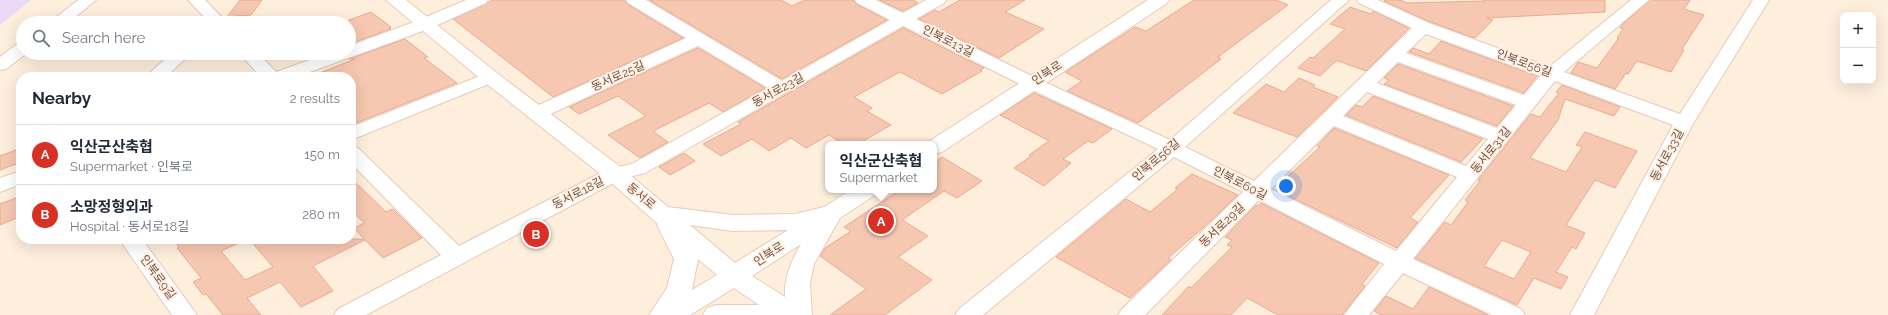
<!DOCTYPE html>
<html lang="en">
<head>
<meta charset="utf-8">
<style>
	:root { --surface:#fff; --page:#f2f2f3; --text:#1f2937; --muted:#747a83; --line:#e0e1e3; --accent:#d93025 }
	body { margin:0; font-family:Raleway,"Noto Sans KR",sans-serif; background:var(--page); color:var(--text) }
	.controls { position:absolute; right:12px; top:12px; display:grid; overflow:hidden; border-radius:8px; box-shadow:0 4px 16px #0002 }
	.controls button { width:36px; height:36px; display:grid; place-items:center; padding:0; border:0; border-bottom:1px solid var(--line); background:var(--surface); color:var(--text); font:20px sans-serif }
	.you { position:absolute; left:1286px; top:186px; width:14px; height:14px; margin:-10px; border:3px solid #fff; border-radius:50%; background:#1a73e8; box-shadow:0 0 0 6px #1a73e833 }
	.badge { display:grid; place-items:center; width:26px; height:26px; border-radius:50%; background:var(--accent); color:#fff; font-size:13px; font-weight:700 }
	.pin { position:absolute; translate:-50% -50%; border:2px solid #fff; box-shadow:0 1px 4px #0006 }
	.popup { position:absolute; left:825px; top:141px; width:112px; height:52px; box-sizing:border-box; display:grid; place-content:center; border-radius:8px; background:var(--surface); filter:drop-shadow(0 1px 3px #0005); font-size:13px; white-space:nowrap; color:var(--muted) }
	.popup b { font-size:15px; color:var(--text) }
	.popup::after { content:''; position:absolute; left:50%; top:100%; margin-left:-8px; border:8px solid transparent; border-top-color:var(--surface) }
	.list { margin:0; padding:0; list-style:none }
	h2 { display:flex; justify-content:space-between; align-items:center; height:52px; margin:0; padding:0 16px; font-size:17px }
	h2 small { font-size:13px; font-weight:400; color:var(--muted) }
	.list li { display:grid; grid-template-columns:26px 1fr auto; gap:12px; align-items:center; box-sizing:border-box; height:60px; padding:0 16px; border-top:1px solid var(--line) }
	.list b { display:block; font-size:15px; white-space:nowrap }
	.list p { margin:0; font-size:13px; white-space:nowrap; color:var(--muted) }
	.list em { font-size:13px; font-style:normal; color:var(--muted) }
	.icon { flex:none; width:22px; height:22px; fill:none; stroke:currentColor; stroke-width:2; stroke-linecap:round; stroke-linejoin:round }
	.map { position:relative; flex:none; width:1888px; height:315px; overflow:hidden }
	.search { position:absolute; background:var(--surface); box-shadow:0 4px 16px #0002; left:16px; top:16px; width:340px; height:44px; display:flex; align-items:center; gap:10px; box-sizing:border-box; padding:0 14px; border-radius:22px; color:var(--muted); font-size:15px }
	.panel { position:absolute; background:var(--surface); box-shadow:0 4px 16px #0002; left:16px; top:72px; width:340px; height:172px; border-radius:16px }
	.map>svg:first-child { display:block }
</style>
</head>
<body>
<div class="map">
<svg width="1888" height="315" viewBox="0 0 1888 315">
	<rect width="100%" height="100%" fill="#feeedc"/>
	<polygon fill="#ebd9fa" points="0,0 31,0 0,25"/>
	<g fill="#f6c7b1" stroke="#eaab90" fill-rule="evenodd">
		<polygon points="240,0 262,0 251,15 227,17"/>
		<polygon points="493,0 625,0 627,4 683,38 553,97 453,19"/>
		<polygon points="649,0 781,0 792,6 805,0 854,0 856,4 887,20 782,79"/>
		<polygon points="879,0 913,0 918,3 903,11"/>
		<polygon points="960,0 1025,0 1005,12 1044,29 999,58 919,19 935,10 939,12"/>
		<polygon points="1194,0 1276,0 1288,5 1218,57 1221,59 1138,123 1067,91 1082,81 1065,72 1135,27 1146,31"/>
		<polygon points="1385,0 1399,0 1408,3 1485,1 1484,0 1605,0 1605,12 1487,18 1493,20 1475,38 1428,21 1384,1"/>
		<polygon points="1650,0 1690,0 1684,9 1704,15 1682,49 1684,50 1671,72 1637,61 1628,74 1626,73 1615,89 1571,73 1578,62 1597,68 1618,39 1617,38 1623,29 1620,28 1623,24"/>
		<polygon points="1350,7 1371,14 1373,11 1409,28 1366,71 1338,61 1336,61 1320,76 1298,68 1310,57 1313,58 1345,29 1330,24"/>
		<polygon points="371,12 391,27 389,28 391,29 349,44 349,20"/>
		<polygon points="903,28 984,68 980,70 982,71 942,94 900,72 854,97 872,108 867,111 891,125 858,144 844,144 829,135 806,148 791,138 769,151 752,139 721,156 703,144 741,124 738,122"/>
		<polygon points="405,39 428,57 424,58 457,83 351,125 351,77 312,76 355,59 349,59"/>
		<polygon points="1441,41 1470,52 1537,76 1524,93 1409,52 1413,48 1429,54"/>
		<polygon points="698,48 765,88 723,112 709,103 655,130 654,132 668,142 640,158 608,135 646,116 618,96 579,114 569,107"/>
		<polygon points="1398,64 1513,106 1497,126 1384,84 1389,80 1384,78"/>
		<polygon points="1299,78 1315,85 1313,87 1338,97 1297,137 1233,113 1266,84 1284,92"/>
		<path d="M1562,85L1620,107L1614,116L1565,99L1558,120L1530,158L1566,172L1582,147L1576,145L1585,132L1637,151L1615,188L1595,180L1566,225L1585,233L1576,249L1572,247L1556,272L1568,277L1561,289L1534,278L1517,305L1415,258L1445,222L1451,225L1468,202L1465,200L1480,181L1478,180L1531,114L1540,117L1559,93L1556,92ZM1502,240L1531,252L1514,279L1484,266Z"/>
		<polygon points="1034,93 1112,129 1093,143 1088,141 1063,159 1071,163 1044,186 1014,168 1031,156 1029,155 1049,141 1000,115"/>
		<polygon points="1373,96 1483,139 1461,162 1346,115 1356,105 1362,107"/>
		<polygon points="1334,128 1449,175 1410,218 1418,222 1397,248 1276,190 1290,177 1288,176 1320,147 1317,146"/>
		<polygon points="21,148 21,162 0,170 0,156"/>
		<polygon points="684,153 695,161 670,175 659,167"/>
		<polygon points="942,157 982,181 957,198 944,191 902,220 928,236 898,257 932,280 885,315 830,315 866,289 820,256 825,248 851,231 844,227 900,190 934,190 934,163"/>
		<polygon points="1192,174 1238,195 1205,226 1168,258 1171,260 1130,298 1056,257 1126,199 1150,212 1178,189 1175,188"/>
		<polygon points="351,178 386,212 393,209 422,238 383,258 365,240 313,266 333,291 301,307 280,282 247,298 261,315 223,315 206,294 203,295 193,282 201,278 177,248 179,247 172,239 248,239 221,251 245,280 273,267 249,239 364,239 354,228 364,223 351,210"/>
		<polygon points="21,196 21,216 0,225 0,204"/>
		<polygon points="1261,203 1379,263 1362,284 1365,286 1342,315 1278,315 1247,298 1231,315 1162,315 1189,286 1191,288 1232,247 1227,245 1232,240 1225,237 1256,205 1258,206"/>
		<polygon points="1429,287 1488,315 1381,315 1374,311 1386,296 1413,309"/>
	</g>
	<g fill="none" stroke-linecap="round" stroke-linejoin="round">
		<g stroke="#e4cbbb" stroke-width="2">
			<g id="street">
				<polygon points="78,0 96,0 68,23 49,23"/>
				<polygon points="188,0 205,0 227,23 210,23"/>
				<polygon points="466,0 488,0 486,3 431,28 296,77 261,77 239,53 258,53 276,72 329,53 349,53 349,46 419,20"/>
				<path d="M626,0H646L782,81L890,20L857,3L855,0H876L903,13L926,0H946L944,3L916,19L1038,79L1170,140L1331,0H1349L1185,147L1254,181L1412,28L1359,3L1357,0H1378L1429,23L1549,67L1631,0H1649L1564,72L1680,114L1753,0H1769L1694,122L1594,315H1570L1673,125L1555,81L1413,259L1521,309L1525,315H1492L1403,273L1369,315H1344L1384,264L1259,200L1145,315H1118L1122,309L1243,192L1174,157L983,315H955L959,309L1158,149L1026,87L903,26L645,173L621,179L366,315H334L338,309L441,255L351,163V146L358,148L459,246L608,169L632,164L768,88L698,46L544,117L537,119L530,117L528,113L530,109L686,38L628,3ZM1426,34L1540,76L1524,95L1406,53ZM1398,62L1516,105L1497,128L1377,83ZM1367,92L1488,139L1466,166L1343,116ZM1334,126L1457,177L1396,251L1271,189Z"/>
				<polygon points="23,43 23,53 27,53 6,69 0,70 0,57 17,44"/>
				<polygon points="172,53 192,53 165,77 145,77"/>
				<polygon points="490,72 496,73 499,77 496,81 351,140 351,127"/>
				<polygon points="21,171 21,184 0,192 0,178"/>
				<polygon points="119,239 142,239 197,315 172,315"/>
			</g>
		</g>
		<g stroke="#eacbb7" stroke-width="2">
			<g id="secondary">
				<path d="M386,0H406L497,73L623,169L668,207L733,215L795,214L824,207L851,190H878L875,195L840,218L814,264L810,284L812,315H703L707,308L716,305H759L734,288L690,315H649L667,288L674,259L657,225L658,224L607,179L483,81ZM690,225L733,231L788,230L735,263ZM801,244C791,262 784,276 785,297L752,276ZM698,259L717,275L692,290Z"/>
				<polygon points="1148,0 1169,0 1166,4 942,152 934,154 934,144 925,144"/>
			</g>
		</g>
		<use href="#street" fill="#fff" fill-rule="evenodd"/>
		<use href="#secondary" fill="#fff" fill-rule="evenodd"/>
	</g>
	<g text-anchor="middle" stroke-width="4" stroke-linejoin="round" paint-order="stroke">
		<g font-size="12" fill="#755143" stroke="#fff2e4">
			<text transform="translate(948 41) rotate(27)" y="4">인북로13길</text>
			<text transform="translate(1524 63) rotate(20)" y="4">인북로56길</text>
			<text transform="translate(1047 73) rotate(-33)" y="4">인북로</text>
			<text transform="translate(618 76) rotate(-24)" y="4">동서로25길</text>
			<text transform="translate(778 90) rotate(-29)" y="4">동서로23길</text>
			<text transform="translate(1491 150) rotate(-51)" y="4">동서로31길</text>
			<text transform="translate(1667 155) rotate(-62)" y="4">동서로33길</text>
			<text transform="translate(1156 160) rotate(-40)" y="4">인북로56길</text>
			<text transform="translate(1240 183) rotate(27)" y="4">인북로60길</text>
			<text transform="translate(578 193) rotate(-27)" y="4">동서로18길</text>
			<text transform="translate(641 196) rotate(40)" y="4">동서로</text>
			<text transform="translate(1222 225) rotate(-44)" y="4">동서로29길</text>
			<text transform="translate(769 254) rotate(-33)" y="4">인북로</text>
			<text transform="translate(158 277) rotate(54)" y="4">인북로9길</text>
		</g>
	</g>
</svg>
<div class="controls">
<button>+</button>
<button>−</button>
</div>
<div class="you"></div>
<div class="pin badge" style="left:881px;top:221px">A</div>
<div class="popup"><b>익산군산축협</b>Supermarket</div>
<div class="pin badge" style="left:536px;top:234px">B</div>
<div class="search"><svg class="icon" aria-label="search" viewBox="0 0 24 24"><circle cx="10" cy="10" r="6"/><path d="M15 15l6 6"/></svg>Search here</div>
<section class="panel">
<h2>Nearby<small>2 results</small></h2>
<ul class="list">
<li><span class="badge">A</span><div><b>익산군산축협</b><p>Supermarket · 인북로</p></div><em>150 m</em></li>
<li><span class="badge">B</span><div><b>소망정형외과</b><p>Hospital · 동서로18길</p></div><em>280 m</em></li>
</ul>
</section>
</div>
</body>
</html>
